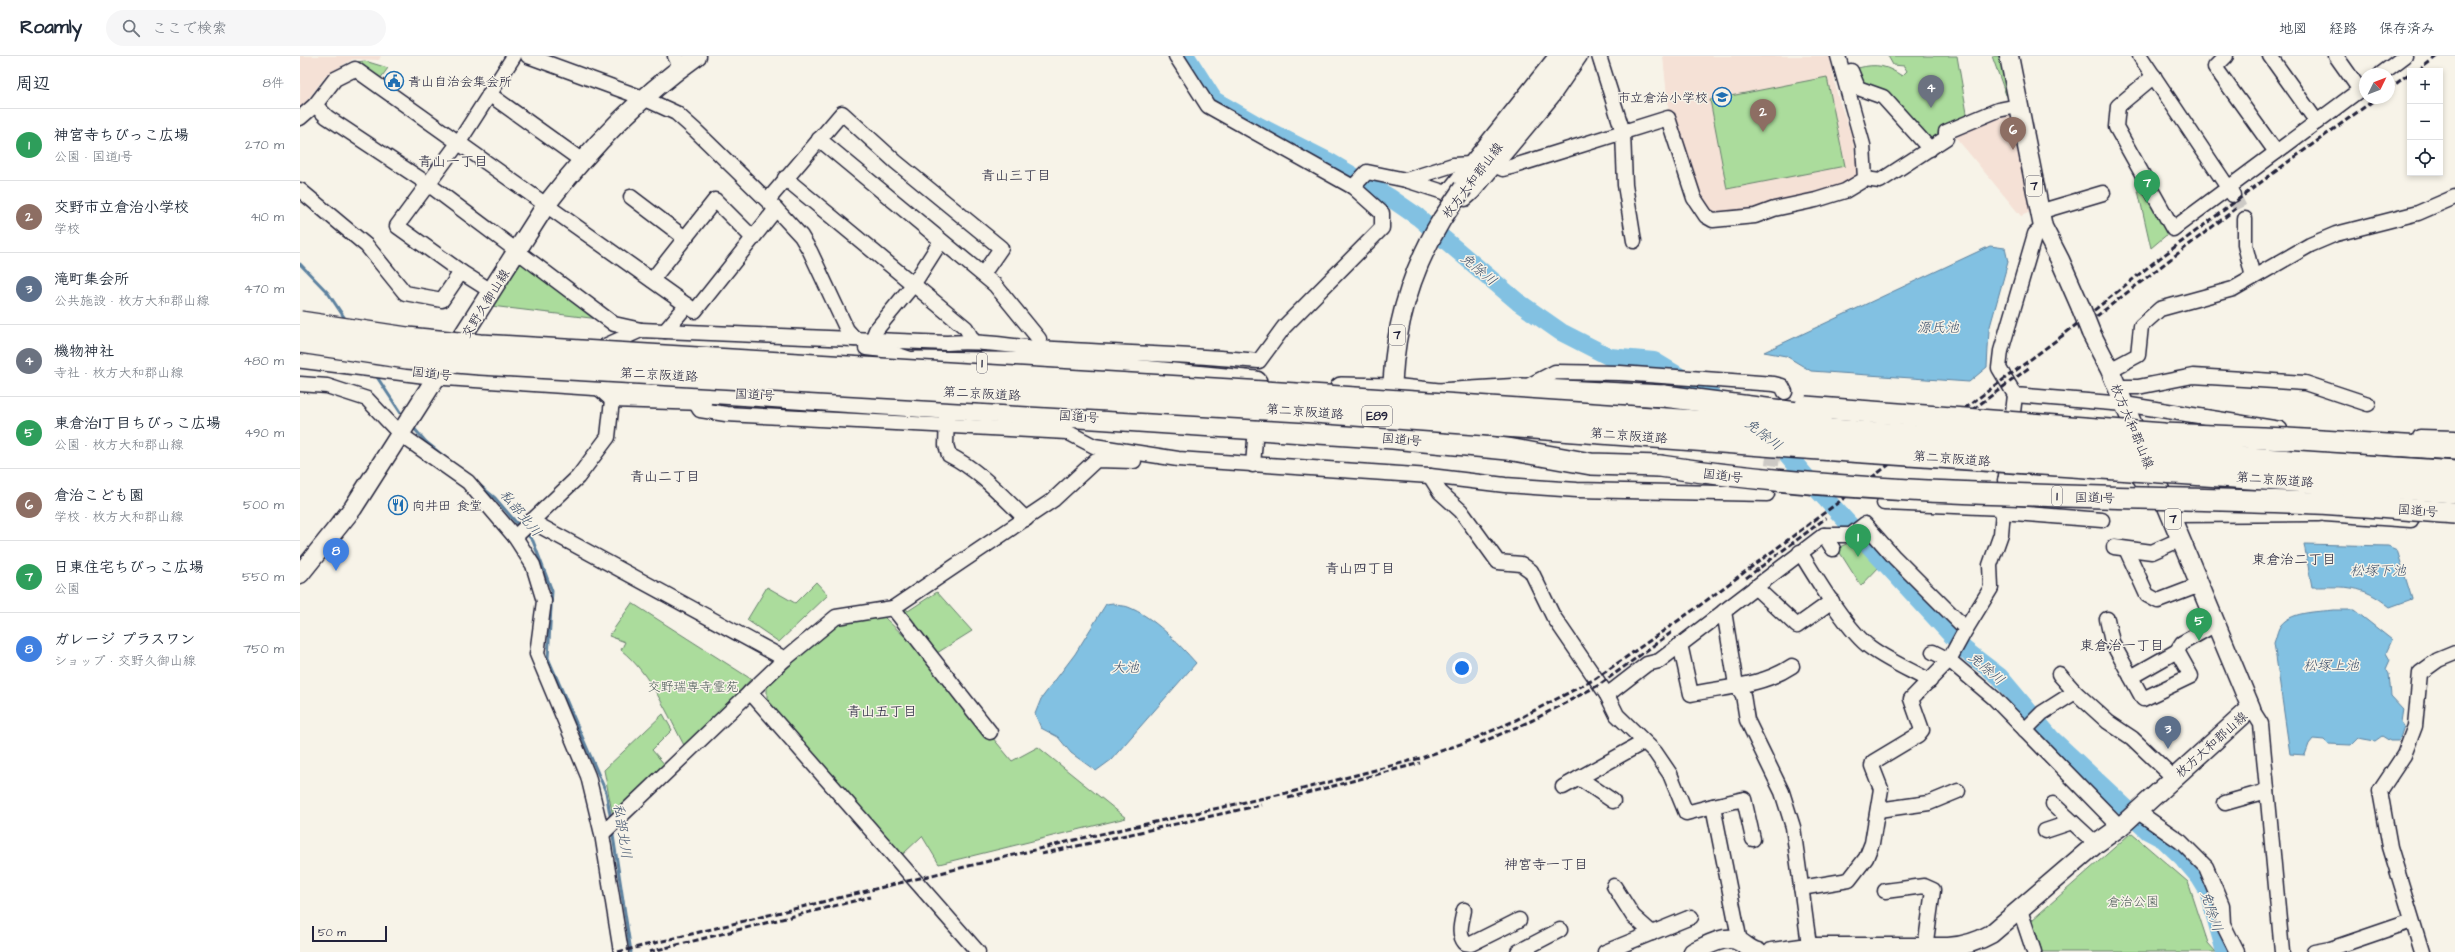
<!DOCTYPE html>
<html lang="ja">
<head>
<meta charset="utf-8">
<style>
	:root { --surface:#fff; --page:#f6f6f7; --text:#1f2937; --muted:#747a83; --line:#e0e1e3; --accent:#7c3aed }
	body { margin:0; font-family:"Architects Daughter","Klee One",sans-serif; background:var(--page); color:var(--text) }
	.controls { position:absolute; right:12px; top:12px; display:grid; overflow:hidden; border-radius:0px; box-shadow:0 2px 6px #0003 }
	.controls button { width:36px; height:36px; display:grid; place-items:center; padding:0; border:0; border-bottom:1px solid var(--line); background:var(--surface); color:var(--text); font:20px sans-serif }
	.compass { position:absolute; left:2059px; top:12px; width:36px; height:36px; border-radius:50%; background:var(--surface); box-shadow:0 2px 6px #0003; rotate:47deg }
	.scale { position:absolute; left:12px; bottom:10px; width:75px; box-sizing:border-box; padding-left:4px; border:2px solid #22223b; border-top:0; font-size:11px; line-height:14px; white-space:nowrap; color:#22223b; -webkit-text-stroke:3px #f7f3e8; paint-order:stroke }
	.you { position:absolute; left:1162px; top:612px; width:14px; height:14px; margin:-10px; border:3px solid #fff; border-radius:50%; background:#1a73e8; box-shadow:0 0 0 6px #1a73e833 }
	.badge { display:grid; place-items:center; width:26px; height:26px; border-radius:50%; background:var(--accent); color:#fff; font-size:13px; font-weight:700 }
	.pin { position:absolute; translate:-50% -33px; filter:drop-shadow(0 1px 2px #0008) }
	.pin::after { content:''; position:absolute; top:21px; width:14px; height:12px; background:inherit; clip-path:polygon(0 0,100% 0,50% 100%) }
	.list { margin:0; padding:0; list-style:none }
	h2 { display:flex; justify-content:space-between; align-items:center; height:52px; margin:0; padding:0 16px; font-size:17px }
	h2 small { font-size:13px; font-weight:400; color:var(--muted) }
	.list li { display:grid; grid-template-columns:26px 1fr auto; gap:12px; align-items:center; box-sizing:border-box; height:72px; padding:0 16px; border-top:1px solid var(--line) }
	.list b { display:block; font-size:15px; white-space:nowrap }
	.list p { margin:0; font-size:13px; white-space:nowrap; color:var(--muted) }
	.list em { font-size:13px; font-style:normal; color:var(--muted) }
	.icon { flex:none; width:22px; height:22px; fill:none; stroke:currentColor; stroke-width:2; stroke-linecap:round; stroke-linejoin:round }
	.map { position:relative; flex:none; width:2155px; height:896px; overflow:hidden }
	header { display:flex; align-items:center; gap:24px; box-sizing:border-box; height:56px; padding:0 20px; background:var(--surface); border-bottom:1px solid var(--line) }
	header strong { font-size:19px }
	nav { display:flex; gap:22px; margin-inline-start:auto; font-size:14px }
	.search { width:280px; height:36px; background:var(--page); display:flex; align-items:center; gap:10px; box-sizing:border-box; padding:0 14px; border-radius:22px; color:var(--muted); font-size:15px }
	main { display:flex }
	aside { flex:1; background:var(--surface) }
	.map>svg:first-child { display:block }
</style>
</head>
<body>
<header>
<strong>Roamly</strong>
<div class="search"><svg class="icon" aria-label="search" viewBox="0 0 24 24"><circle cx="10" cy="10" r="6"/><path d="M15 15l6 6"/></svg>ここで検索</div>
<nav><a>地図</a><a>経路</a><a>保存済み</a></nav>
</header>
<main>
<aside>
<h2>周辺<small>8件</small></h2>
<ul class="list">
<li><span class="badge" style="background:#2e9e5b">1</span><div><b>神宮寺ちびっこ広場</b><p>公園 · 国道1号</p></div><em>270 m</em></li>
<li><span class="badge" style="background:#8d6e63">2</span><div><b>交野市立倉治小学校</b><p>学校</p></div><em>410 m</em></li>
<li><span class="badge" style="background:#5c6f8a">3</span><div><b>滝町集会所</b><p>公共施設 · 枚方大和郡山線</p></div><em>470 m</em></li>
<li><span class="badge" style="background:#6b7280">4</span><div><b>機物神社</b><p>寺社 · 枚方大和郡山線</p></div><em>480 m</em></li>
<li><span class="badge" style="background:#2e9e5b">5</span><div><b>東倉治1丁目ちびっこ広場</b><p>公園 · 枚方大和郡山線</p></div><em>490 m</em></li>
<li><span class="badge" style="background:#8d6e63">6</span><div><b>倉治こども園</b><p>学校 · 枚方大和郡山線</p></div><em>500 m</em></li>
<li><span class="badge" style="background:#2e9e5b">7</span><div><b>日東住宅ちびっこ広場</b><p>公園</p></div><em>550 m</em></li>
<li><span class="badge" style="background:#3f7fe0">8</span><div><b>ガレージ プラスワン</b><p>ショップ · 交野久御山線</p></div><em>750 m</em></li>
</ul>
</aside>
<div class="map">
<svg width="2155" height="896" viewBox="0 0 2155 896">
	<rect width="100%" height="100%" fill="#f7f3e8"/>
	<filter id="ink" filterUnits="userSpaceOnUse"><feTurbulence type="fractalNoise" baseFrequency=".025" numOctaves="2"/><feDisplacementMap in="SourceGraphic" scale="8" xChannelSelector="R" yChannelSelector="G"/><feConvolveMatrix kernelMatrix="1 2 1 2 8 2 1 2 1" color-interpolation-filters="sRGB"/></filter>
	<g filter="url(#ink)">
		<g fill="#f5e1d6">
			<polygon points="0,0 81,0 79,4 53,3 26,19 0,54"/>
			<polygon points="1363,0 1530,0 1537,38 1553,84 1558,124 1454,156 1414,161 1397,141 1368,51"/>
			<polygon points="1716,59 1735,154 1721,160 1653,78 1693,61"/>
		</g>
		<g fill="#abdc9c" stroke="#667f6c">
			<path d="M1588,0H1657L1668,63L1630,88L1566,31L1558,12C1577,7 1587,10 1602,20L1607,15L1604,10L1593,9Z"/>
			<polygon points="1692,0 1703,0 1712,41 1706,39"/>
			<polygon points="65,5 88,12 80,23 56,6"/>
			<polygon points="1527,21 1545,110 1427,133 1410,44"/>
			<polygon points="1834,117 1870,176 1851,192"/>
			<polygon points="222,206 299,263 191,250"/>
			<polygon points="1556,484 1580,510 1561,530 1537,492"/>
			<polygon points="516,526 528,539 479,586 447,564 467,531 495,547"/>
			<polygon points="637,536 672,575 637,597 599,555 604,550 608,555"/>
			<path d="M332,547L451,623L386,693C368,659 351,618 321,594L325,586L309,580Z"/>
			<polygon points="560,561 584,561 623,598 712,705 738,691 826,762 639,808 622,780 603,798 595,796 467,645 467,631 480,614 529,571"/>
			<polygon points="363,658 372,674 352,694 366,710 313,761 304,714"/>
			<polygon points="1831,777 1888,826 1908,887 1916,896 1742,896 1732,864"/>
		</g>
		<g fill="#82c1e2" stroke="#5c819f">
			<polygon points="1690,190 1705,192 1708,206 1689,274 1687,311 1669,326 1511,315 1486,300 1464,296"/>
			<path d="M2004,488L2088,490L2097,494L2112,543L2090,551C2061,528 2047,531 2012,531Z"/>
			<path d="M813,547C819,551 823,549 828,551C854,561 878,587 896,607L811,704L796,715L771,697L758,681L741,672L735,658L741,643L775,598L806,548Z"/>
			<path d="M2034,554H2054L2092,584L2086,597L2090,604L2086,613L2089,618L2091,640L2103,653L2101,666L2104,670L2099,685H2090L2082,680L2075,685L2058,682L2051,689L2028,688L2024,684L2013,683L2009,688L2005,699L1990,698L1974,587C1976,582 1977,576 1979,572C1988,555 2018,556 2034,554Z"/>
		</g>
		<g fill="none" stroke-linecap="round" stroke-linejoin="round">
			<g stroke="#5c819f" stroke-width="3">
				<polyline points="0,208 28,237 46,264"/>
				<polyline points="75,318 104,362"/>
				<polyline points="112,370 126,386 152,407"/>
				<polyline points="178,428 195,442 220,471"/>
				<polyline points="225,476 233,485 252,535 248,602 306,736 311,764"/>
				<polyline points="312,773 331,896"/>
			</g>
			<g stroke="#82c1e2" stroke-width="18">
				<polyline points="886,0 914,44 959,70 1028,105 1089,141 1118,161 1218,246 1261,276 1310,301 1354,305 1425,348"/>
				<polyline points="1475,384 1513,429 1665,594 1700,621 1751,682 1825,751 1837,765 1848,775 1863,783 1882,801 1900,822 1908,835 1925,896"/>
			</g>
			<g stroke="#ccc9c5" stroke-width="14" stroke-dasharray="14 7" stroke-linecap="butt">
				<polyline points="1934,140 1945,163"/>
				<polyline points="1468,430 1485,336"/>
			</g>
			<g stroke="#22223b" stroke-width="17">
				<g id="minor">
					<polyline points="228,0 343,42 376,57 395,74 476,153 501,180 510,195 547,274 555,283"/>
					<polyline points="375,0 381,12"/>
					<polyline points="1299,0 1323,76 1325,129 1334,185"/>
					<polyline points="1840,0 1933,139"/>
					<polyline points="1926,0 1915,11 1976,96"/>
					<polyline points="1970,0 2017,66"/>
					<polyline points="2036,0 2060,34"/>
					<polyline points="1551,15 1558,32 1583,41 1630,93"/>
					<polyline points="2081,18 2105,0"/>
					<polyline points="1854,20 1818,50 1816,71 1873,173 2065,30"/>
					<polyline points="189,38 281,104"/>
					<polyline points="15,49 27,61 128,128 314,268 341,274"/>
					<polyline points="0,62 15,49 35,23 55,13 395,255 476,153"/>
					<polyline points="519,83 695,229 739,283 737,292"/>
					<polyline points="1194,109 1203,113 1211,111 1368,62 1394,142 1406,160 1413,164 1455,160 1474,153 1516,144 1545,135 1565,123 1563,89 1538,0"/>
					<polyline points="485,122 666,272 673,285"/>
					<polyline points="1565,123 1580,125 1646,82 1646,76 1698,54 1718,50"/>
					<polyline points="1106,124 1165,143 1173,136 1252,41 1280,0"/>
					<polyline points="1053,131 1067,116 1106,124 1153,109 1170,108"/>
					<polyline points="0,134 67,190 105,237 142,244 161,216 97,170 159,86 214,0"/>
					<polyline points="1146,138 1256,0"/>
					<polyline points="331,141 385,182"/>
					<polyline points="468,144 542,57 596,106 701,192 683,218"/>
					<polyline points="1739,156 1803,137"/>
					<polyline points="1945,163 1945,189 1953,221"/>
					<polyline points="1743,171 1735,178 1701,295 1699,312 1715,339 1824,348 1980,373"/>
					<polyline points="161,216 191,235"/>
					<polyline points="352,224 415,144 453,182"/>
					<polyline points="365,275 387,249"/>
					<polyline points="572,284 576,274 613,229 641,185"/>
					<path d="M305,290L341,274L647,287C677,284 707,290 738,292C812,297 886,298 959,305L984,271L1082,172V157L1053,131L908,50L876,0"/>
					<polyline points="566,292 583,294 619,306"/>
					<polyline points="1810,314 1838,299 1841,270 1860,253 1933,233 2010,189 2036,178 2118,157 2155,141"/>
					<polyline points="0,328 27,330 67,343 100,378 168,426 215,481 233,509 244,545 237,598 288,720 302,778 321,896"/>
					<polyline points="294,328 312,344 404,347"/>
					<polyline points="1817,331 1838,331 1893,320 1943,323 2005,327 2068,348"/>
					<polyline points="1224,332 1255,316 1320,317 1474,328 1482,330 1485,336"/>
					<polyline points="395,346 400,354 426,358 767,376 794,390 878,403 1130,420 1205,429 1277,434 1467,438"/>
					<path d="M647,360L646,389L649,399C679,414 702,440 726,463"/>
					<polyline points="1711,374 1715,339"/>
					<polyline points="2120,381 2155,382"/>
					<polyline points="953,409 955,384"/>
					<polyline points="1130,420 1140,436 1161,455 1198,506 1221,508 1231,515 1253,560 1307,639 1317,659 1355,696 1370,718 1386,757 1413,750 1440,886"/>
					<polyline points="1705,424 1828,432"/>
					<polyline points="1584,447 1703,452"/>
					<polyline points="2007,452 2025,458 2111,464"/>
					<polyline points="1702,456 1802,464"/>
					<polyline points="1871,459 2019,458"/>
					<polyline points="231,465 485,603 302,778"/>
					<polyline points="1524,479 1533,493"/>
					<polyline points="215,481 278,421 308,381 312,344"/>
					<polyline points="1814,491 1852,496 1881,483"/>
					<polyline points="1826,493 1847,539 1858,545 1900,529"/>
					<path d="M1500,496C1516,522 1548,576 1571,592C1589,605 1610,614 1630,625"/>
					<polyline points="1455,531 1497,570 1532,545"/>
					<polyline points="593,552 690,676"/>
					<polyline points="1424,555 1436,629 1443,639 1447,664 1482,736 1493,771 1510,896"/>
					<polyline points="1807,563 1812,586 1831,621 1877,595 1882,587 1916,568"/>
					<polyline points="1666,573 1691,532 1690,509 1701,478 1708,397"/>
					<path d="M1380,588L1391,638C1426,631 1462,630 1492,610"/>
					<polyline points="1633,596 1649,604 1694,642 1820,771"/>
					<polyline points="485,603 536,561 593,552 753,444 796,404 834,405"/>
					<polyline points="1759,618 1775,636 1808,666 1832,682 1874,722"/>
					<polyline points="1831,621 1843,643 1891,620 1877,595"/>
					<polyline points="450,636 678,896"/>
					<polyline points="1307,639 1347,608 1359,605 1524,479 1551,479 1565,468 1594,501 1666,573 1649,604 1611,643 1622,674 1618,679 1573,706 1572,710 1581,733 1572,787 1566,802 1549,824 1501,832"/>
					<polyline points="1951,652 1961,668 1982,896"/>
					<polyline points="1725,674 1742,657 1775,636"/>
					<polyline points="1279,722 1313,745"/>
					<polyline points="1263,731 1344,686"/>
					<polyline points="1925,747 1967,735"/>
					<polyline points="1753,748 1796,788"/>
					<polyline points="1413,750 1444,743 1453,783"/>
					<polyline points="1578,754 1629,747 1658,735"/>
					<polyline points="1837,755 1881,786 1906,811 1922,849 1923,868 1937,896"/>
					<polyline points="1745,775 1772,766"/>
					<polyline points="1314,830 1333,860 1352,877"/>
					<polyline points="1585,835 1624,830 1633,834 1625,892"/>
					<path d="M1164,854C1162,866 1157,877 1165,887L1171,888L1219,864"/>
					<polyline points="1720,854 1734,896"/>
					<polyline points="1218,896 1260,874"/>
					<polyline points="1305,896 1391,861"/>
					<polyline points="2014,896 2030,893 2112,865"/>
					<polyline points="2122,896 2090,791 2080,735 2104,699 2115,670 2120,617 2138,604 2155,597"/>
				</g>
			</g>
			<g stroke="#22223b" stroke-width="21">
				<g id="major">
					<polyline points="1709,0 1743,171 1760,204 1781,252"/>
					<polyline points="1163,132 1269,0"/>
					<path d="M1092,347C1092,282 1108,219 1142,163"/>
					<path d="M0,518L53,452L246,149C289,93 339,41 397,0"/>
					<path d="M1393,896C1404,891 1423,879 1436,884C1444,887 1449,894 1458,896"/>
					<path d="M1472,896L1509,891H1648C1664,890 1677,886 1691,878L1796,788L1820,771L1951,652L1810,314L1791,277"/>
				</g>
			</g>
			<g stroke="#22223b" stroke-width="24">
				<g id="highway">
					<polyline points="0,301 138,318 1093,382 1208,393 1291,408 1360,410"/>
					<polyline points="616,306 770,308 956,326"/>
					<polyline points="1041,332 1092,333 1139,338 1221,333 1364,340"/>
					<polyline points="1987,383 2155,393"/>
				</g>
			</g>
			<use href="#minor" stroke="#f7f3e8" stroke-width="14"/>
			<use href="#major" stroke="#f7f3e8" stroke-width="18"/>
			<use href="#highway" stroke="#f7f3e8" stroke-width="21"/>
			<g stroke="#22223b" stroke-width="3" stroke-dasharray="6 3" stroke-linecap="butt">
				<polyline points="2118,15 2137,0"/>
				<polyline points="2089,33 2110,17"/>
				<polyline points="1789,266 1938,151"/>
				<polyline points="1637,380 1730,311"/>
				<polyline points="1446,522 1526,462"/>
				<polyline points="1180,687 1233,664 1299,629 1372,576"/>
				<polyline points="988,742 1120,707"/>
				<polyline points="741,798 961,749"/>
				<polyline points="318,896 787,781 991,736 1121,702 1169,685 1214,665 1295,623 1399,550 1762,280 1852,208 1988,106 2077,42"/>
				<polyline points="349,896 570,841"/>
			</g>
			<g stroke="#22223b" stroke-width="21" stroke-linecap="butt">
				<g id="major-bridge">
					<polyline points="1142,163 1163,132"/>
					<polyline points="1781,252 1791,277"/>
				</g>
			</g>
			<g stroke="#22223b" stroke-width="24" stroke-linecap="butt">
				<g id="highway-bridge">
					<polyline points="0,266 107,282 180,289 996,338 2155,416"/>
					<polyline points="0,286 107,302 180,308 1000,355 1490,391 2155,436"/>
					<polyline points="1364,340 1521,360"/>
					<polyline points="1505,351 1864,378 1987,383"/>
					<path d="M1360,410C1567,441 1778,439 1987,446C2043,447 2099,453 2155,457"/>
				</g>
			</g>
			<use href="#major-bridge" stroke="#f7f3e8" stroke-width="18"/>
			<use href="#highway-bridge" stroke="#f7f3e8" stroke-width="21"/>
		</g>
	</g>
	<defs>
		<g id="civic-ring" transform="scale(1)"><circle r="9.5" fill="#f7f3e8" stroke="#1f6fb2" stroke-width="1.5"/><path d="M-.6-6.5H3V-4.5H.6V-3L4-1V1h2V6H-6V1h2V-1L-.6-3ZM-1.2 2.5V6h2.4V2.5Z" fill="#1f6fb2"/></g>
		<g id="school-ring" transform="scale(1)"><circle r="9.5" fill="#f7f3e8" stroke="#1f6fb2" stroke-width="1.5"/><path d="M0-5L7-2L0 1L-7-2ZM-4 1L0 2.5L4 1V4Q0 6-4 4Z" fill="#1f6fb2"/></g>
		<g id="restaurant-ring" transform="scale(1)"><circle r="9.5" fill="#f7f3e8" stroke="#1f6fb2" stroke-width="1.5"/><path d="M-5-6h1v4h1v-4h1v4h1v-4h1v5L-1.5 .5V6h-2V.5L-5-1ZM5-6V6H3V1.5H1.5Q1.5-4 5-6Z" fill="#1f6fb2"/></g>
	</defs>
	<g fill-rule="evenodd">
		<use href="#civic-ring" x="94" y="25"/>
		<use href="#school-ring" x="1422" y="41"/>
		<use href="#restaurant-ring" x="98" y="449"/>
	</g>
	<g text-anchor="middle" stroke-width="3" stroke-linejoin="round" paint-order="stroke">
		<g fill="#f7f3e8" stroke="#62616f" stroke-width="1">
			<rect x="1726" y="120" width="16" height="20" rx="3"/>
			<rect x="1089" y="269" width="16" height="20" rx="3"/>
			<rect x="677" y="297" width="10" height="20" rx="3"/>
			<rect x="1062" y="350" width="30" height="20" rx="3"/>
			<rect x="1752" y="430" width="10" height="20" rx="3"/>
			<rect x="1865" y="453" width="16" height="20" rx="3"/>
		</g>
		<g font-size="12" font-weight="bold" fill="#22223b">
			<text x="1734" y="134">7</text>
			<text x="1097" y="283">7</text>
			<text x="682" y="311">1</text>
			<text x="1077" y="364">E89</text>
			<text x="1757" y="444">1</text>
			<text x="1873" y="467">7</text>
		</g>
		<g font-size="13" fill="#22223b" stroke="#f7f3e8" text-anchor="start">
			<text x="108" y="30">青山自治会集会所</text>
			<text x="1408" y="46" text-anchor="end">市立倉治小学校</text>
			<text x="112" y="454">向井田 食堂</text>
		</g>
		<g font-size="13" fill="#22223b" stroke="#f7f3e8">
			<text transform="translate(1172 124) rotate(-53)" y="5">枚方大和郡山線</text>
			<text transform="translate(185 247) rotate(-58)" y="5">交野久御山線</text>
			<text transform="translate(132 317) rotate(6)" y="5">国道1号</text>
			<text transform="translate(359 318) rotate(3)" y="5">第二京阪道路</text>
			<text transform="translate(682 337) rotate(3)" y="5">第二京阪道路</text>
			<text transform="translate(455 338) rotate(3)" y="5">国道1号</text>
			<text transform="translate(1005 355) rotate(4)" y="5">第二京阪道路</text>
			<text transform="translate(779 360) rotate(4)" y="5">国道1号</text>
			<text transform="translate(1833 370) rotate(67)" y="5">枚方大和郡山線</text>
			<text transform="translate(1329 379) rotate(4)" y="5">第二京阪道路</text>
			<text transform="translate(1102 383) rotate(5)" y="5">国道1号</text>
			<text transform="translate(1652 402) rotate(4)" y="5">第二京阪道路</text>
			<text transform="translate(1423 419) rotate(7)" y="5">国道1号</text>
			<text transform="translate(1975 423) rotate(4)" y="5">第二京阪道路</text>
			<text transform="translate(1795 441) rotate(1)" y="5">国道1号</text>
			<text transform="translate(2118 454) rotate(4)" y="5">国道1号</text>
			<text transform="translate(1911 688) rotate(-42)" y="5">枚方大和郡山線</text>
		</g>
		<g font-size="13" fill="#4b5a58" stroke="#f7f3e8">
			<text x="393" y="635">交野瑞専寺霊苑</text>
			<text x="1833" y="850">倉治公園</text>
		</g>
		<g font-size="14" fill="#22223b" stroke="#f7f3e8">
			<text x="153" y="110">青山一丁目</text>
			<text x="716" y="124">青山三丁目</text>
			<text x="365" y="425">青山二丁目</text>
			<text x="1994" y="508">東倉治二丁目</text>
			<text x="1060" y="517">青山四丁目</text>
			<text x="1822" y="594">東倉治一丁目</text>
			<text x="582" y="660">青山五丁目</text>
			<text x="1246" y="813">神宮寺一丁目</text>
		</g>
		<g font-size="14" font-style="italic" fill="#3f526d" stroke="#f7f3e8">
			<text transform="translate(1179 213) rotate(40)" y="5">免除川</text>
			<text x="1638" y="276">源氏池</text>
			<text transform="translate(1464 378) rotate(38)" y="5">免除川</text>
			<text transform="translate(221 457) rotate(50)" y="5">私部北川</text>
			<text x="2078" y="519">松塚下池</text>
			<text x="2031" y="614">松塚上池</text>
			<text x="825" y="616">大池</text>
			<text transform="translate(1687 612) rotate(41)" y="5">免除川</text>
			<text transform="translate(323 775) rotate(81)" y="5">私部北川</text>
			<text transform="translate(1912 855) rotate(72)" y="5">免除川</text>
		</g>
	</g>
</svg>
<div class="controls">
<button>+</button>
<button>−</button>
<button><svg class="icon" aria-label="locate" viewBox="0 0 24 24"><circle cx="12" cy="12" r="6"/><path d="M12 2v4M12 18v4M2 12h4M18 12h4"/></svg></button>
</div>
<svg class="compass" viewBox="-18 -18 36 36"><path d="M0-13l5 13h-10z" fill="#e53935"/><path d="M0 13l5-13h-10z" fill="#747a83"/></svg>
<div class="scale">50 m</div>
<div class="you"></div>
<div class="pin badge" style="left:1558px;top:501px;background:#2e9e5b">1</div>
<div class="pin badge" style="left:1463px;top:76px;background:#8d6e63">2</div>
<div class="pin badge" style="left:1868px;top:693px;background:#5c6f8a">3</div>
<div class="pin badge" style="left:1631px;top:52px;background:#6b7280">4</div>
<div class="pin badge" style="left:1899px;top:585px;background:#2e9e5b">5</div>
<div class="pin badge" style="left:1713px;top:94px;background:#8d6e63">6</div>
<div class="pin badge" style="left:1847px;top:147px;background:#2e9e5b">7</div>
<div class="pin badge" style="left:36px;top:515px;background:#3f7fe0">8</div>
</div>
</main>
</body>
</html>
